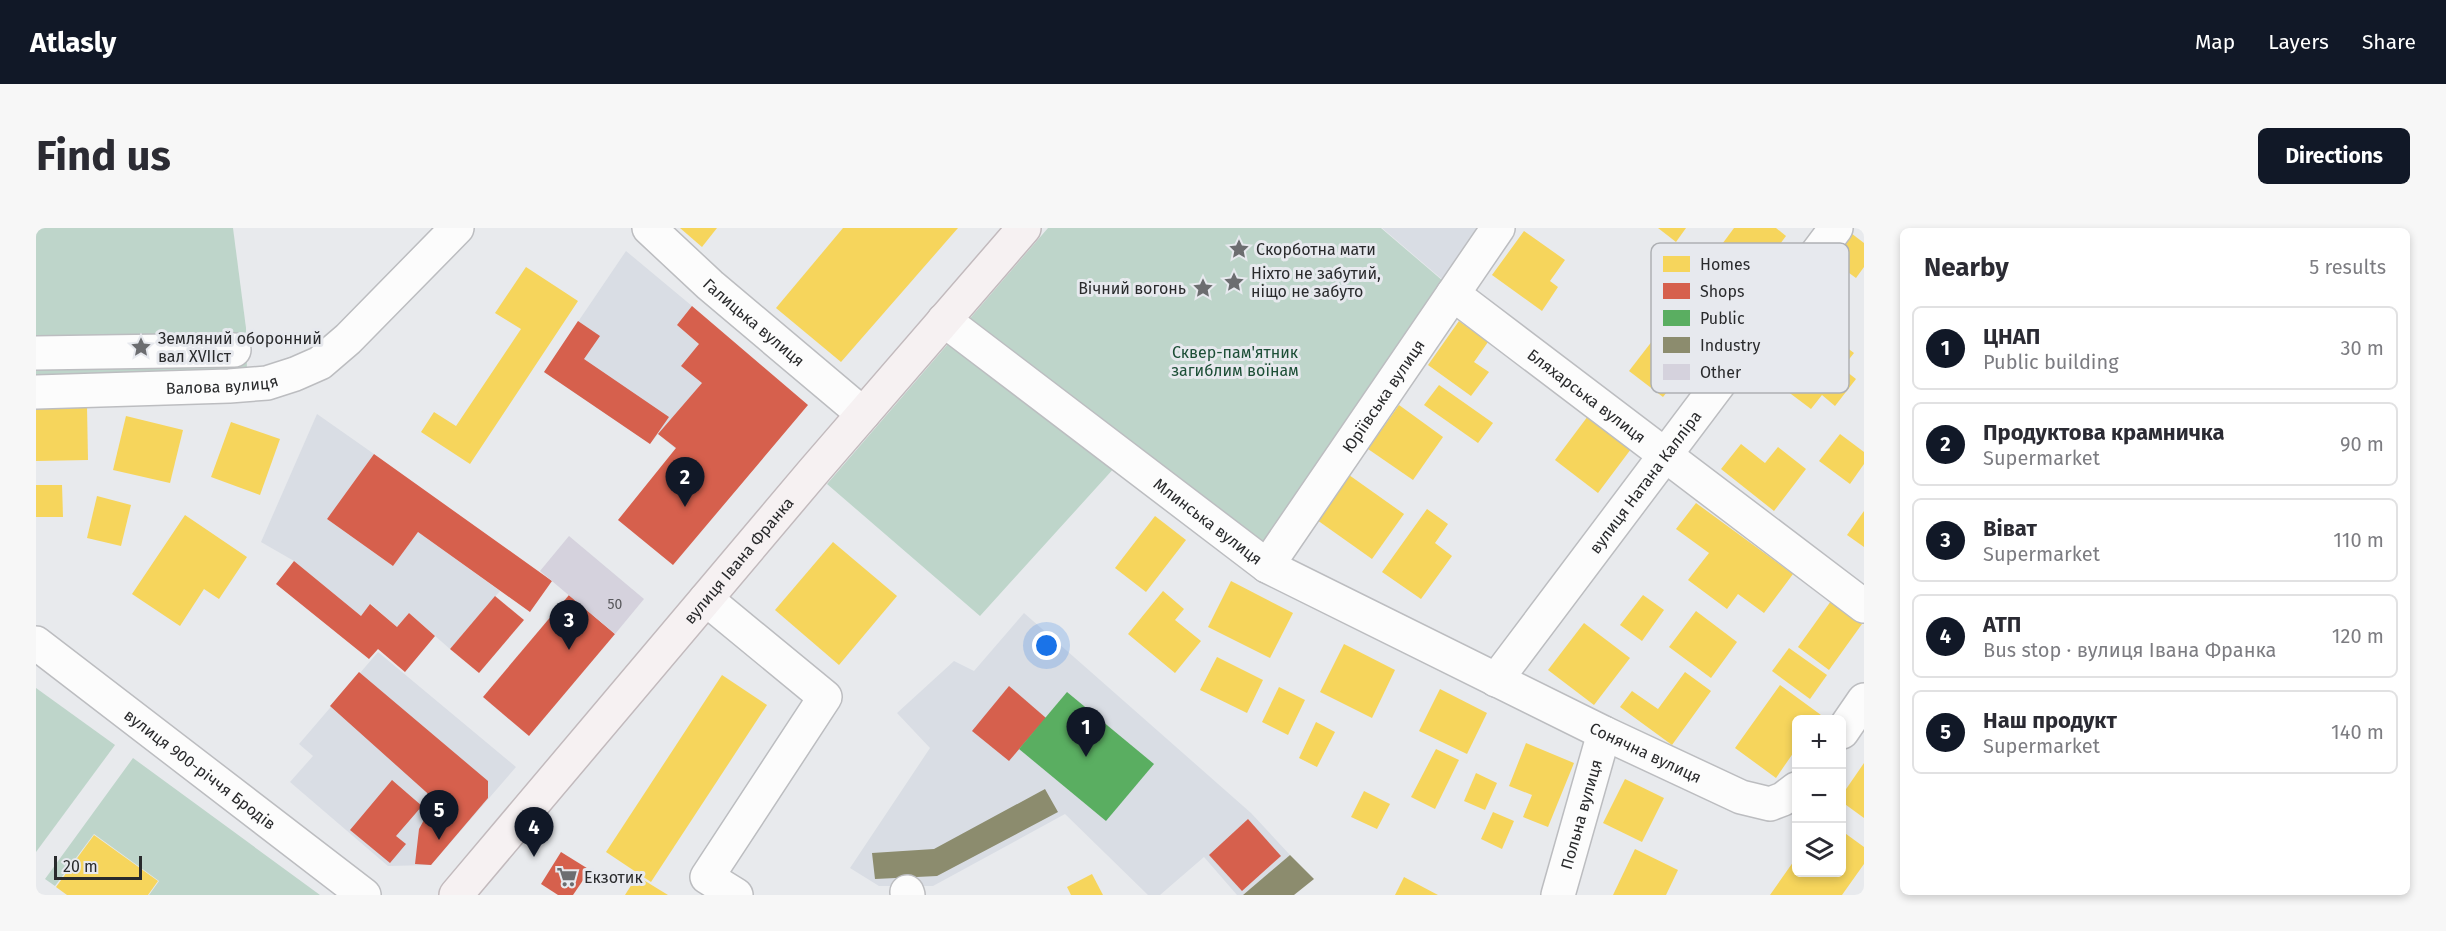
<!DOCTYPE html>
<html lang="en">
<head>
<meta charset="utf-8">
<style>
	:root { --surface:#fff; --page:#f7f7f7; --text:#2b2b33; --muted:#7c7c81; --line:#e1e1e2; --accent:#111827 }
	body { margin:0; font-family:"Fira Sans",sans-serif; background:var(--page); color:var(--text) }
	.controls { position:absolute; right:18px; bottom:18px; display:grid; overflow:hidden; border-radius:9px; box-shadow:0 3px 9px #0003 }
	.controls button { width:54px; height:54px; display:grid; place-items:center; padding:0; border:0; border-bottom:2px solid var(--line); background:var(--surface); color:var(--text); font:30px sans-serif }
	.scale { position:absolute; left:18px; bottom:15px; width:88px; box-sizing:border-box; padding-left:6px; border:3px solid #292a2c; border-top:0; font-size:16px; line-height:21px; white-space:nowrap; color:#292a2c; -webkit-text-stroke:4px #e7e9ee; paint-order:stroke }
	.you { position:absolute; left:1011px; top:418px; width:21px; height:21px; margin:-15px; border:4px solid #fff; border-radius:50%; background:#1a73e8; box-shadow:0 0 0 9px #1a73e833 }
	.badge { display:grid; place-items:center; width:39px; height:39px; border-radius:50%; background:var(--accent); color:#fff; font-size:20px; font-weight:700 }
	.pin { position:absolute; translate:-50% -50px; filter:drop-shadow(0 2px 3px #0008) }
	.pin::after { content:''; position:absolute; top:32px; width:21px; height:18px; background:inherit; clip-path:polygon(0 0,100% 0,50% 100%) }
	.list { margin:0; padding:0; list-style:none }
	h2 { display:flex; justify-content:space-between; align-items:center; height:78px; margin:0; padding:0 24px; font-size:26px }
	h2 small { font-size:20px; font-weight:400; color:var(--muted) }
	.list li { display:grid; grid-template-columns:39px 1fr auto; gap:18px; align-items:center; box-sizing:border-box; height:84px; margin:0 12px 12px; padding:0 12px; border:2px solid var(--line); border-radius:9px }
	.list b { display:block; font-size:22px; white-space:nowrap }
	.list p { margin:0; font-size:20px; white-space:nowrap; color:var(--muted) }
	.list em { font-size:20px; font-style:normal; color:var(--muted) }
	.icon { flex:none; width:33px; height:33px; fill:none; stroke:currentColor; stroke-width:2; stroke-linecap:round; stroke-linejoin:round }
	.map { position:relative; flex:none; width:1828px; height:667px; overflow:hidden; border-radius:9px }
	header { display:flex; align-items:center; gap:36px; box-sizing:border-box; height:84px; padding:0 30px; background:var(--accent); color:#fff }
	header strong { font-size:28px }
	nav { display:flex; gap:33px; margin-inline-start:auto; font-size:21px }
	.intro { display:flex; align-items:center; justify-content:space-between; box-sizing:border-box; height:144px; padding:0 36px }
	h1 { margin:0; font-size:42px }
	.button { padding:15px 27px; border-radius:9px; background:var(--accent); color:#fff; font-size:21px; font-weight:700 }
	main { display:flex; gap:36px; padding:0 36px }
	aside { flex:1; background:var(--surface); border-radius:9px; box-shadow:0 3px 9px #0003 }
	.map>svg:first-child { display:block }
</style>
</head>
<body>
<header>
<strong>Atlasly</strong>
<nav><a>Map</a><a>Layers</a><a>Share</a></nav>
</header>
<div class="intro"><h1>Find us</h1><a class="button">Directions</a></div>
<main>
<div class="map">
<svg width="1828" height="667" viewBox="0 0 1828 667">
	<rect width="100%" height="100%" fill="#e8eaed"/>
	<g fill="#d9dde4">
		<polygon points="1346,0 1454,0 1414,58"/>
		<polygon points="590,23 656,78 695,267 622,206 614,216 508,144"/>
		<polygon points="281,186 338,226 291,291 357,338 382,304 464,363 414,421 373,385 361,399 335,376 325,388 258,333 225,314"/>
		<polygon points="988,385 1215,585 1254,627 1207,667 1201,667 1168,629 1124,667 1112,667 1029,586 897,658 843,658 814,640 894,520 861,485 918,433 938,443"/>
		<polygon points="342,424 480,539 395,637 352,638 254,554 277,528 263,516"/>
	</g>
	<g fill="#bed5ca">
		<polygon points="0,0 197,0 210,100 211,144 0,150"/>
		<polygon points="1012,0 1345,0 1414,59 1229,324 1080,238 944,388 791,256"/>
		<polygon points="0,460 79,517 0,624"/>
		<polygon points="97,530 284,667 113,667 123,653 58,606 19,658 9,651"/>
	</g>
	<g fill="#f6d55c">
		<polygon points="644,0 681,0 666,19"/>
		<polygon points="807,0 922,0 805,134 740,80"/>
		<polygon points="1622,0 1650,0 1640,14"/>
		<polygon points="1698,0 1740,0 1750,8 1718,51 1681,23"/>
		<polygon points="1811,2 1828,15 1828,39 1820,50 1791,29"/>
		<polygon points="1488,3 1529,32 1514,53 1522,59 1506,83 1456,47"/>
		<polygon points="490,39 542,73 434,236 385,204 398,184 420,198 485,101 459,85"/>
		<polygon points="1423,93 1452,114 1438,134 1453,144 1435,168 1392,137"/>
		<polygon points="1627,99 1661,125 1627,169 1593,143"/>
		<polygon points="1790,104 1818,125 1806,140 1820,151 1799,178 1786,167 1775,181 1747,160"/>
		<polygon points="1403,157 1457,195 1442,215 1388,177"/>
		<polygon points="1363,177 1407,209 1377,252 1332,221"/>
		<polygon points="51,178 52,232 0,233 0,179"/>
		<polygon points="90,188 147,202 134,255 77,242"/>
		<polygon points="1552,188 1595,221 1562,265 1519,232"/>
		<polygon points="195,194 244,211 224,267 175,249"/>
		<polygon points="1804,206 1828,224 1828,236 1814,256 1783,233"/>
		<polygon points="1705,216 1729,235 1742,219 1770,241 1738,283 1685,241"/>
		<polygon points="1313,247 1368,286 1336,331 1281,292"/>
		<polygon points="0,257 26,257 27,289 0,289"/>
		<polygon points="61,268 95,277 85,318 51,310"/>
		<polygon points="1660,275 1757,346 1728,385 1702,366 1691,381 1652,352 1673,325 1640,301"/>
		<polygon points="1391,281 1412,296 1399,315 1416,328 1385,371 1346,344"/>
		<polygon points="1828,283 1828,319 1811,307"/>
		<polygon points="149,287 211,329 183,371 168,361 144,398 96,366"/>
		<polygon points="1119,288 1150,312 1110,364 1079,340"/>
		<polygon points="797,314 861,368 803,437 739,382"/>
		<polygon points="1195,353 1257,385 1234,430 1172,399"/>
		<polygon points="1127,363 1148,381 1139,392 1165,413 1139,445 1092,406"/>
		<polygon points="1607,367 1628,382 1606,413 1584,397"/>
		<polygon points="1795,373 1826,396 1793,442 1762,419"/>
		<polygon points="1660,383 1701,414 1675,450 1633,419"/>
		<polygon points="1548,395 1594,430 1558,477 1512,442"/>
		<polygon points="1308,416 1359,442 1336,490 1284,464"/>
		<polygon points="1753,420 1791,447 1774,471 1736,443"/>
		<polygon points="1181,429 1227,452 1211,485 1164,462"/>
		<polygon points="1649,444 1675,463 1636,517 1584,479 1596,463 1622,481"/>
		<polygon points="686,447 731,477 615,654 570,624"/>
		<polygon points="1744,457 1785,487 1782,491 1760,491 1760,521 1740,550 1699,520"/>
		<polygon points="1243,459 1269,472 1252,507 1226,494"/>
		<polygon points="1404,461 1451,485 1431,526 1383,503"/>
		<polygon points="1280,494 1299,504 1281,539 1263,530"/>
		<polygon points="1490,515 1538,535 1512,599 1487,589 1496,567 1473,558"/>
		<polygon points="1400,521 1423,532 1399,581 1375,569"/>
		<polygon points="1828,535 1828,590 1806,574 1806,567"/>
		<polygon points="1440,545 1461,555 1449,582 1428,573"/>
		<polygon points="1589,551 1628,570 1606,614 1567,595"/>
		<polygon points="1328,563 1354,576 1341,601 1315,589"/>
		<polygon points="1457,584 1478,593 1466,621 1445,611"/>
		<polygon points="1806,603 1828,619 1828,636 1806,667 1734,667 1760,630 1760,644 1806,644"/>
		<polygon points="58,607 122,653 112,667 31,667 20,659"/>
		<polygon points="1599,621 1642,642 1630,667 1577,667"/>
		<polygon points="1056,646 1067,667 1035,667 1031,659"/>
		<polygon points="601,648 632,667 589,667"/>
		<polygon points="1368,649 1402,667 1359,667"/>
	</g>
	<g fill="#d6604d">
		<polygon points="656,78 772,177 637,337 582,292 640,220 622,206 666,155 645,138 663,116 641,97"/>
		<polygon points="542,93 564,108 548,131 633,189 614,216 508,144"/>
		<polygon points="338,226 516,353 494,384 382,304 357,338 291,291"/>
		<polygon points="258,333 325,388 334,376 361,399 373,385 399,408 369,444 342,421 333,431 240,356"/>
		<polygon points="533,367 579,406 493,508 447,469"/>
		<polygon points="459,368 488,392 443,445 414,421"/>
		<polygon points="323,444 452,553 452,570 395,637 379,636 383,601 399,572 294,478"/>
		<polygon points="973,458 1010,490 973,533 936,503"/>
		<polygon points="356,552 386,578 360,608 370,616 354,635 314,602"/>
		<polygon points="1212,591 1245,628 1206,663 1173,627"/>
		<polygon points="525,624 554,642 537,667 522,667 505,656"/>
	</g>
	<polygon fill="#5aae61" points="1031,464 1118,536 1070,593 983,521"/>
	<g fill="#8c8c6e">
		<polygon points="1009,561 1022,584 901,648 839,651 836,625 898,621"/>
		<polygon points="1254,627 1278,651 1258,667 1207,667"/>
	</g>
	<polygon fill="#d5d2dd" points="533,308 608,371 579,406 504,343"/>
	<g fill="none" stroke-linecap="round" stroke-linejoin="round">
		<g stroke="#bcbdc0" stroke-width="36">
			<g id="minor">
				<path id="s1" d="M613,0L674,57L827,186"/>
				<path id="s2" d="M1417,66L1828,378"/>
				<path id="s3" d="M908,92L1231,338L1568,505L1705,569L1734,576L1747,571L1760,561"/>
				<polyline points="0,125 198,122"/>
				<path id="s4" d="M0,164L193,158L231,155L259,146L284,135L312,111L421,0"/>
				<path id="s5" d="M1231,338L1462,0"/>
				<polyline points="670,371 789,469 671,649 700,667"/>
				<path id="s6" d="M0,415L328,667"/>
				<path id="s7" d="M1460,452L1800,0"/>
				<polyline points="1806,504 1828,472"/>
				<polyline points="871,664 872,667"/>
				<path id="s8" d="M1522,667L1568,505"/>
			</g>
		</g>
		<g stroke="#c2babd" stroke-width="36">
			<g id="major">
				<path id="s9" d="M420,667L777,244L988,0"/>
			</g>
		</g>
		<use href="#minor" stroke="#fcfcfc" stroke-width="33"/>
		<use href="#major" stroke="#f6f1f2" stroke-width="33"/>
	</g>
	<defs>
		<g id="sight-bare" transform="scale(1.62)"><path d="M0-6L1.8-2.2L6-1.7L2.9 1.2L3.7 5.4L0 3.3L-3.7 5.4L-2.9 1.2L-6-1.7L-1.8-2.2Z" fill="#6c6d70" stroke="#e7e9ee" stroke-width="2.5" paint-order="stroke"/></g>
		<g id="supermarket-bare" transform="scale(1.62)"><path d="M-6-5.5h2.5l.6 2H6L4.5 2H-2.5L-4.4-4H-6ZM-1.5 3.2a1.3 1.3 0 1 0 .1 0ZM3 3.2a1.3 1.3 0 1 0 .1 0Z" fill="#6c6d70" stroke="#e7e9ee" stroke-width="2.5" paint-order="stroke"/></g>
	</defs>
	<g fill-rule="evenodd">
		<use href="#sight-bare" x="1203" y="21"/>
		<use href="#sight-bare" x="1198" y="54"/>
		<use href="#sight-bare" x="1167" y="60"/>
		<use href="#sight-bare" x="105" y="119"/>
		<use href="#supermarket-bare" x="531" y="649"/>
	</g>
	<g text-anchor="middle" stroke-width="6" stroke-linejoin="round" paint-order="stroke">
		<g font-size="14" fill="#58585c">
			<text x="579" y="381">50</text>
		</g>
		<g font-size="16" fill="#292a2c" stroke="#e7e9ee" text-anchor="start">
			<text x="1220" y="27">Cкорботна мати</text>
			<text x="1215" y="51">Ніхто не забутий,<tspan x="1215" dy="18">ніщо не забуто</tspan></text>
			<text x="1150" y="66" text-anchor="end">Вічний вогонь</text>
			<text x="122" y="116">Земляний оборонний<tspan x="122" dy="18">вал XVIIст</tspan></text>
			<text x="548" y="655">Екзотик</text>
		</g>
		<g font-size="16" fill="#292a2c" stroke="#e7e9ee">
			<text dy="6" stroke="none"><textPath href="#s1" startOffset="141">Галицька вулиця</textPath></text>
			<text dy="6" stroke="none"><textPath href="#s4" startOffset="186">Валова вулиця</textPath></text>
			<text dy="6" stroke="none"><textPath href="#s2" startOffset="168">Бляхарська вулиця</textPath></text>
			<text dy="6" stroke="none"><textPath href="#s5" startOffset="206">Юріївська вулиця</textPath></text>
			<text dy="6" stroke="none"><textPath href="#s7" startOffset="248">вулиця Натана Калліра</textPath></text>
			<text dy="6" stroke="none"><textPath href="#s3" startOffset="332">Млинська вулиця</textPath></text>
			<text dy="6" stroke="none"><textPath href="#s9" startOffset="438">вулиця Івана Франка</textPath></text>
			<text dy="6" stroke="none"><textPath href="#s3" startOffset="828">Сонячна вулиця</textPath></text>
			<text dy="6" stroke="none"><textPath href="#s6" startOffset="207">вулиця 900-річчя Бродів</textPath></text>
			<text dy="6" stroke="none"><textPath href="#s8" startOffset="84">Польна вулиця</textPath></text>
		</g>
		<g font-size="16" fill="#1c4e36" stroke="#e7e9ee">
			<text x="1199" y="130">Сквер-пам'ятник<tspan x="1199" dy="18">загиблим воїнам</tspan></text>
		</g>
	</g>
	<rect x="1615" y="15" width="198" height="150" rx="9" fill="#e7e9ee" stroke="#aeb0b4" stroke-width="1.5"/>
	<rect x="1627" y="28" width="27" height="16" fill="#f6d55c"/>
	<rect x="1627" y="55" width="27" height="16" fill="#d6604d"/>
	<rect x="1627" y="82" width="27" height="16" fill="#5aae61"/>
	<rect x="1627" y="109" width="27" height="16" fill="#8c8c6e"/>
	<rect x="1627" y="136" width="27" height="16" fill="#d5d2dd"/>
	<g font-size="16" fill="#292a2c">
		<text x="1664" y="42">Homes</text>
		<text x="1664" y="69">Shops</text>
		<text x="1664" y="96">Public</text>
		<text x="1664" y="123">Industry</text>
		<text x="1664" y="150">Other</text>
	</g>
</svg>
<div class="controls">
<button>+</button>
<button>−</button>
<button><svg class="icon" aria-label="layers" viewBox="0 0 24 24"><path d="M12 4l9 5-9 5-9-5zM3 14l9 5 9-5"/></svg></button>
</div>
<div class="scale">20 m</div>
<div class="you"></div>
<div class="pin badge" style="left:1050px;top:529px">1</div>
<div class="pin badge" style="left:649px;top:279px">2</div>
<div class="pin badge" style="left:533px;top:422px">3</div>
<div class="pin badge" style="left:498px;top:629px">4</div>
<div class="pin badge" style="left:403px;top:612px">5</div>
</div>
<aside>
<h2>Nearby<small>5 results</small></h2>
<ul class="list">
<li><span class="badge">1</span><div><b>ЦНАП</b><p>Public building</p></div><em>30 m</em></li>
<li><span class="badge">2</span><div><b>Продуктова крамничка</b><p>Supermarket</p></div><em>90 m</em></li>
<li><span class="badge">3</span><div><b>Віват</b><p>Supermarket</p></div><em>110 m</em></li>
<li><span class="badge">4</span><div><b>АТП</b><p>Bus stop · вулиця Івана Франка</p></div><em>120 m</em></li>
<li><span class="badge">5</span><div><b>Наш продукт</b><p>Supermarket</p></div><em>140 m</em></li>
</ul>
</aside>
</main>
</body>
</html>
